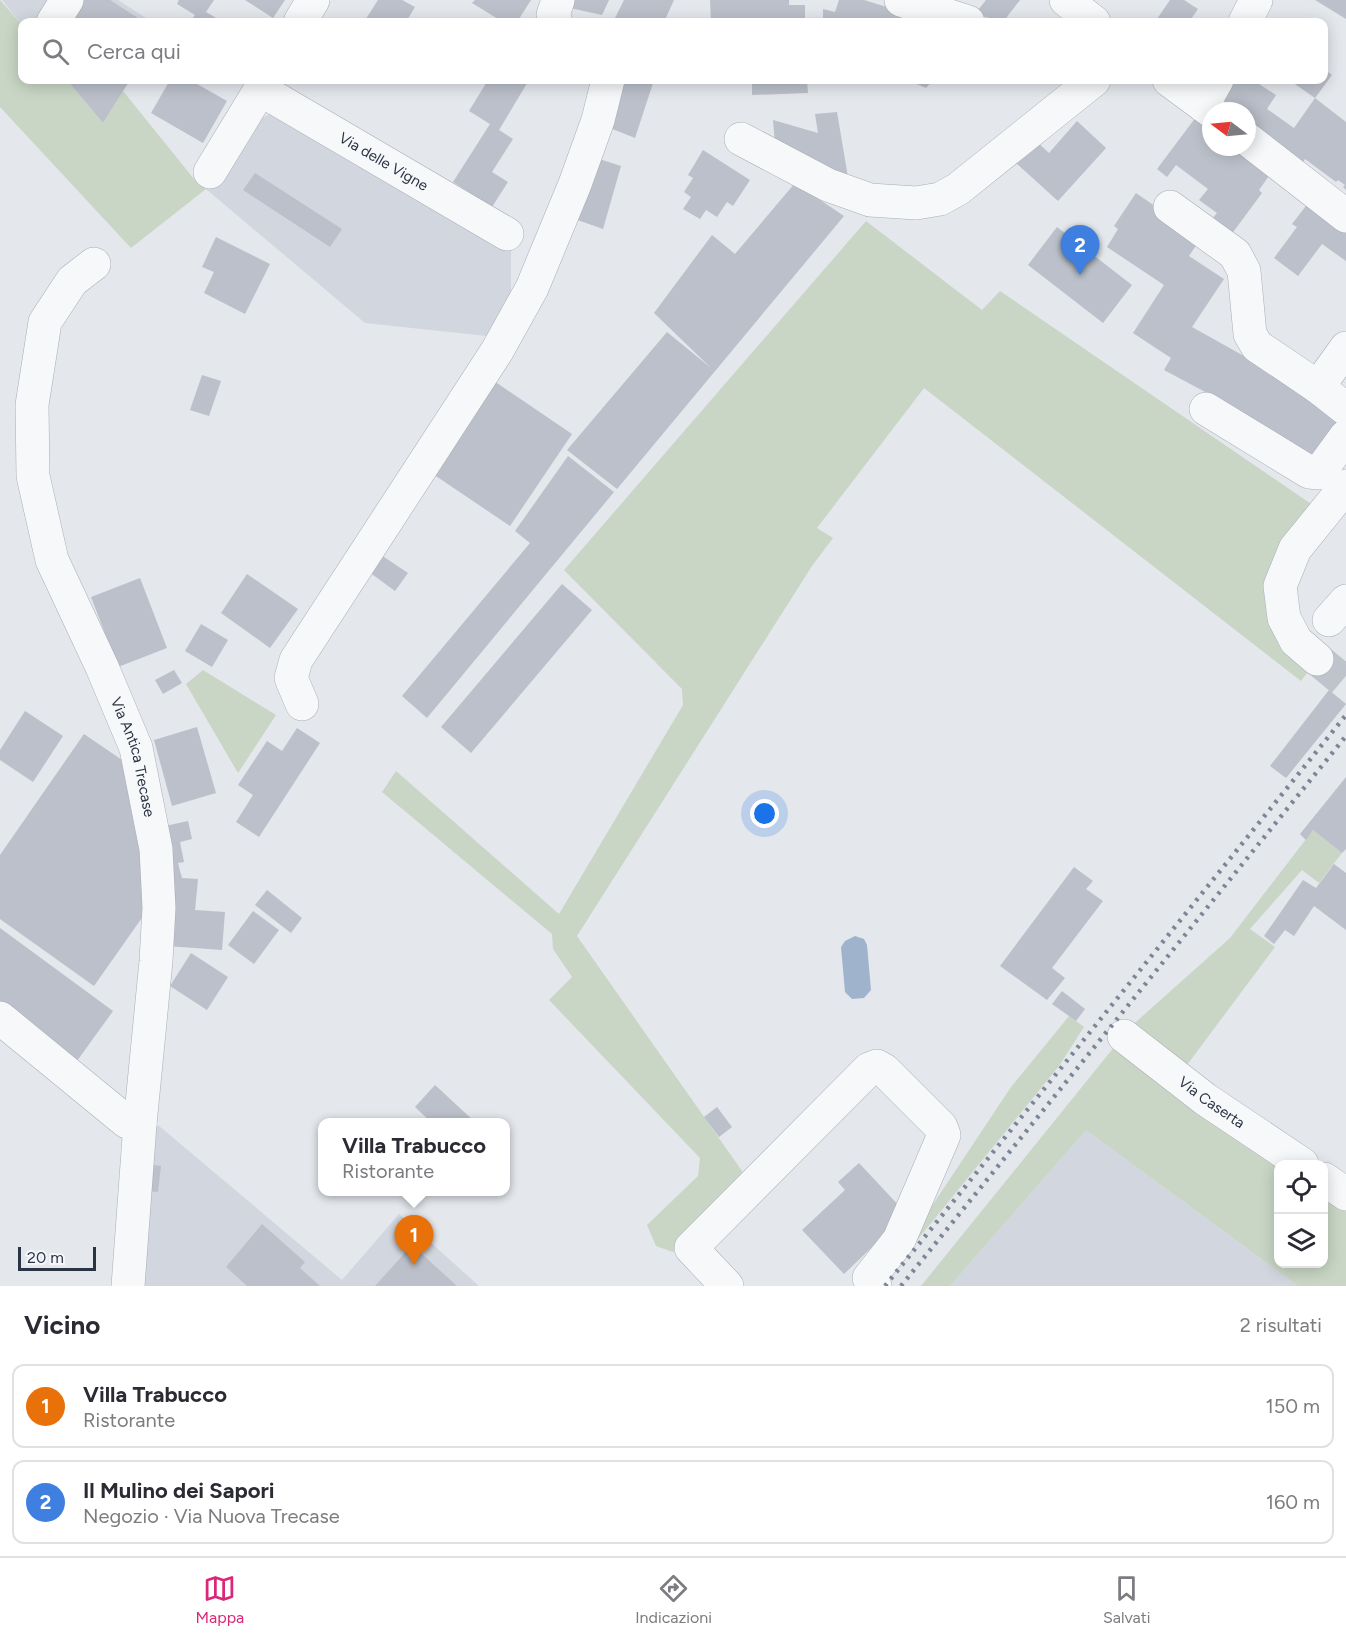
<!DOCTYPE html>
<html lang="it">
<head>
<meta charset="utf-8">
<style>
	:root { --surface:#fff; --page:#f2f2f3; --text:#2b2b33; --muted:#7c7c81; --line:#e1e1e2; --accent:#db2777 }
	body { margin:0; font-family:Figtree,sans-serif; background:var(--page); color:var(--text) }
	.controls { position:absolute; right:18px; bottom:18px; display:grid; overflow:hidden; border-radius:12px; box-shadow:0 3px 15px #0003 }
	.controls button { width:54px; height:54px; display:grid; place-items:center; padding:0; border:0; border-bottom:2px solid var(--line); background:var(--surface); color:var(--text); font:30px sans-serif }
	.compass { position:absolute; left:1202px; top:102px; width:54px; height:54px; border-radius:50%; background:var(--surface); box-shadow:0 3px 15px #0003; rotate:286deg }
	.scale { position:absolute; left:18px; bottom:15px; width:78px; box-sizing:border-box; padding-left:6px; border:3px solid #2b3445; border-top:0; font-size:16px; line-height:21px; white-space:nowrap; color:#2b3445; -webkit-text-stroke:4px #f4f6f9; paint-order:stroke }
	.you { position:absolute; left:765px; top:814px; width:21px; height:21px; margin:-15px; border:4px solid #fff; border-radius:50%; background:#1a73e8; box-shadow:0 0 0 9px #1a73e833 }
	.badge { display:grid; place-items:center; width:39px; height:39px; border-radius:50%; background:var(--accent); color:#fff; font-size:20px; font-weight:700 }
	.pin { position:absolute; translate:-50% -50px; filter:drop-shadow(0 2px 3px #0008) }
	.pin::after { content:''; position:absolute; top:32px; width:21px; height:18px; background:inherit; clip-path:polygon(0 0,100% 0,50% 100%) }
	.popup { position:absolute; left:318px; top:1118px; width:192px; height:78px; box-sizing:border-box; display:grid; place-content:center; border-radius:12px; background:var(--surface); filter:drop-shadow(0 2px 4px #0005); font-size:20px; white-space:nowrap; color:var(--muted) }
	.popup b { font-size:22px; color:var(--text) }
	.popup::after { content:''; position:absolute; left:50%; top:100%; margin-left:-12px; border:12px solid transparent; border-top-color:var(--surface) }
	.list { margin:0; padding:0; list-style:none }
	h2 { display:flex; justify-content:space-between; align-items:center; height:78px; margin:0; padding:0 24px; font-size:26px }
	h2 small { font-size:20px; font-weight:400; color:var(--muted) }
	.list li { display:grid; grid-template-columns:39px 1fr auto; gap:18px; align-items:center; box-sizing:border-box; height:84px; margin:0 12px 12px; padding:0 12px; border:2px solid var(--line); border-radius:12px }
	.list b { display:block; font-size:22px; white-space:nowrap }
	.list p { margin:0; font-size:20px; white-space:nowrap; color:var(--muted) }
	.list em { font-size:20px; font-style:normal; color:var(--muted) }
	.icon { flex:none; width:33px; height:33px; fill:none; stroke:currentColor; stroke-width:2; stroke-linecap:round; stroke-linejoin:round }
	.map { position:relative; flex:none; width:1346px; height:1286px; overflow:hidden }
	.search { position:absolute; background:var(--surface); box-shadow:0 3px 15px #0003; left:18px; right:18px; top:18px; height:66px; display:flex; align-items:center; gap:15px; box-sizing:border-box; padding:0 21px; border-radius:12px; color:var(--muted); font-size:22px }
	.sheet { height:270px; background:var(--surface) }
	nav { display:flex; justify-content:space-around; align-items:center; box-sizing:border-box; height:84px; border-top:2px solid var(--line); background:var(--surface); font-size:16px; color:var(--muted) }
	nav a { display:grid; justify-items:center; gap:3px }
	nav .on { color:var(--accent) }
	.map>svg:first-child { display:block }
</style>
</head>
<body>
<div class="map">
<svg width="1346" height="1286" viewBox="0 0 1346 1286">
	<rect width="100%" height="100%" fill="#e4e7ec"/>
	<g fill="#d2d6de">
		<polygon points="2,0 118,0 152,22 22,22 22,25"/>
		<polygon points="273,112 511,247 511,311 496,337 365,323 206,189 255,122"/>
		<polygon points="152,1120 342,1280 399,1214 479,1286 136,1286"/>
		<polygon points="1086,1130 1298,1286 950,1286"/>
	</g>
	<g fill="#c9d6c5">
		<polygon points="0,0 22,25 22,80 67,80 103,123 123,91 194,179 206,189 131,248 0,107"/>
		<polygon points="866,221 982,310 1000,291 1314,506 1287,542 1310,669 1301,681 924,388 817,528 833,538 812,566 577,936 747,1178 673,1252 656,1246 647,1225 698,1176 700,1158 549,1000 572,977 553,949 552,934 382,792 396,771 559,914 683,705 682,689 564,570"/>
		<polygon points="203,670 276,715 238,773 186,684"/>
		<polygon points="1313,830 1342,853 1319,883 1302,870 1250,929 1275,947 1181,1073 1128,1029 1230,938"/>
		<polygon points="1069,1016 1084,1027 1059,1066 914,1244 916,1230 1011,1087"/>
		<polygon points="1119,1041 1278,1164 1278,1264 1324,1264 1324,1188 1346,1204 1346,1286 1298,1286 1086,1130 950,1286 921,1286"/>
	</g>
	<polygon fill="#9fb4cc" points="855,936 864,939 867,945 871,990 864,998 852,999 845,992 841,947 845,941"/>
	<g fill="#bbc0ca">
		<polygon points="82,0 110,0 144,22 67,22"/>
		<polygon points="179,0 214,0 206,12 223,22 190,22 195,15 177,4"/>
		<polygon points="245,0 285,0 273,18"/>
		<polygon points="378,0 402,0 415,7 406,22 364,22"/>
		<polygon points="475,0 531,0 517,22 503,22 472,3"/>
		<polygon points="573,0 609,0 602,15 570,8"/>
		<polygon points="624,0 674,0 664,22 613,22"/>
		<polygon points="710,0 789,0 789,5 805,5 805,22 711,22"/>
		<polygon points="839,0 864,0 916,16 914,22 823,22 823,9 835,12"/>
		<polygon points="986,0 1020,0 1003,22 975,14"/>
		<polygon points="1170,0 1184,0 1198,9 1189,22 1155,22"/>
		<polygon points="1315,0 1346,0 1346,19"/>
		<polygon points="1324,69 1332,75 1315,98 1289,80 1324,80"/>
		<polygon points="67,80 130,80 103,123"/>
		<polygon points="170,80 190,80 227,101 203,143 151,113"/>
		<polygon points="488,80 529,80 499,130 513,139 492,172 508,182 492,207 453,182 490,124 469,111"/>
		<polygon points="619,80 654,80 635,138 605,126"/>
		<polygon points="752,80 807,80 808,93 752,95"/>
		<polygon points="913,80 933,80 926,88 912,82"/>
		<polygon points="1226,80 1262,80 1259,84 1276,95 1267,109 1294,128 1315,98 1346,122 1346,190 1343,187 1345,185 1338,180 1336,182 1305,159 1301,165 1247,124 1247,111 1230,111 1215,100"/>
		<polygon points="837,112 849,183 775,144 773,120 818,133 815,114"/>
		<polygon points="1196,117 1211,128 1211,147 1236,147 1271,173 1259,190 1262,193 1231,235 1211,220 1217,213 1199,200 1208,189 1176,165 1167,177 1157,169"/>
		<polygon points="1077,121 1106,148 1058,201 1016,163 1036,141 1049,153"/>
		<polygon points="703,150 750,180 733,206 727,202 717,217 706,210 700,219 683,209 691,197 684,192 693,178 688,175"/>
		<polygon points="593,157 621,166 603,229 569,217"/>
		<polygon points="255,173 342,229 330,247 243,190"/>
		<polygon points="795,183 844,216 617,489 567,450 667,332 711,368 654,313 712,235 735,254"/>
		<polygon points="1136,193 1201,238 1189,256 1224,279 1192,327 1269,370 1345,424 1315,465 1239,410 1164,370 1171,358 1133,333 1164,285 1107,247 1118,229 1114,226"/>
		<polygon points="1309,202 1346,230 1346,261 1322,244 1298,276 1274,258 1297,227 1292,224"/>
		<polygon points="1057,227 1132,285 1103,323 1028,265"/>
		<polygon points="216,237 270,264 245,314 204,293 214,272 202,267"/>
		<polygon points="202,375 221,381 209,416 190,410"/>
		<polygon points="491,379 572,434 510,526 430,472"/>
		<polygon points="568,456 614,492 427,718 402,696 530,543 515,531"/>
		<polygon points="381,555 408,573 395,591 369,572"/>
		<polygon points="247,574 298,609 270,648 221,613"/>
		<polygon points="140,578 167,648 118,667 91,597"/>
		<polygon points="562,584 592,610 471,753 441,727"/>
		<polygon points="201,624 228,640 212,667 185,651"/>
		<polygon points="174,670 182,683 163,694 155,680"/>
		<polygon points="1329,690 1346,704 1286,778 1270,766"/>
		<polygon points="25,711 63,736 33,782 0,760 0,750"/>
		<polygon points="197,727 216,793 172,806 154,740"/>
		<polygon points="297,728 320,743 259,837 236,822 253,795 238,785 267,741 282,751"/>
		<polygon points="84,734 122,760 139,836 146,912 94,986 0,919 0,855"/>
		<polygon points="1346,777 1346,849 1342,853 1313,830 1306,840 1300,834"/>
		<polygon points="188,821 192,839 180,842 184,862 178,863 180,871 182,878 198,879 195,910 225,912 222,950 167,946 161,827"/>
		<polygon points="1334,864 1346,873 1346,930 1314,906 1294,936 1285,930 1274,944 1264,936 1303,880 1316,888"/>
		<polygon points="1074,867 1093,881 1086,889 1103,901 1052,968 1065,978 1047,1000 1000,966"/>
		<polygon points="267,890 302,918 291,933 255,905"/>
		<polygon points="253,911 279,930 254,964 228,945"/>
		<polygon points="0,928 113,1011 77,1061 0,1004"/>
		<polygon points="191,953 228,977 207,1010 170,986"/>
		<polygon points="1062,991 1085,1009 1076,1021 1052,1004"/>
		<polygon points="435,1085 475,1122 431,1122 415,1107"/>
		<polygon points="717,1107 732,1127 719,1137 704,1117"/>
		<polygon points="859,1163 902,1209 889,1221 894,1226 844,1274 802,1230 845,1190 838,1182"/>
		<polygon points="148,1164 161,1166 158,1192 145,1191"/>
		<polygon points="262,1224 305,1262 300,1268 320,1286 247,1286 226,1267"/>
		<polygon points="412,1245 457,1286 375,1286"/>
	</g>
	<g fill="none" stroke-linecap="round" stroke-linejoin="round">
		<polyline stroke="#bfc3cb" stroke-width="33" stroke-dasharray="33 16" stroke-linecap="butt" points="1317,659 1346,683"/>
		<g stroke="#a9aeb7" stroke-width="34">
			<g id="minor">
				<polyline points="901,0 968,22"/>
				<polyline points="1066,0 1094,22"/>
				<polyline points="53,22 67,0"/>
				<polyline points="300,22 313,0"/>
				<polyline points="556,22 553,15 558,0"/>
				<polyline points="1245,22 1256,0"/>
				<polyline points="1169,80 1211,111"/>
				<path id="s1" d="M261,90L507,234"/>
				<polyline points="1203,105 1217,80"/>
				<polyline points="741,139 828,185 870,200 916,203 940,199 958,189 1094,80"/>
				<polyline points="1247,139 1346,216"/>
				<polyline points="210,172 266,80"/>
				<polyline points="1170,207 1235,254 1244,271 1250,334 1257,346 1318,387 1346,348"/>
				<path id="s2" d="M94,264L72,281L45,322L32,405L33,476L52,560L102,667L136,748L156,849L159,908L156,961L140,1124L128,1286"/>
				<polyline points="1318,387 1346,409"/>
				<polyline points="1206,409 1309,472 1319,473 1346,436"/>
				<polyline points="1329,620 1346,601"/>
				<polyline points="1317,659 1296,641 1284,618 1280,586 1295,549 1346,486"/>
				<polyline points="302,704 291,678 296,660 497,351 532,288 575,184 598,120 608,80"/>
				<polyline points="0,1018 127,1122 140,1124"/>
				<path id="s3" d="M1124,1036L1205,1099L1302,1164"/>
				<polyline points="1324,1179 1346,1194"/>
				<polyline points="727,1286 691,1248 869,1069 877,1066 884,1070 941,1127 944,1135 899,1240 869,1278 875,1286"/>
			</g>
		</g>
		<use href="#minor" stroke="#f7f8fa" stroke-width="33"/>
		<g stroke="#7d8696" stroke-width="4.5" stroke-dasharray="3 6" stroke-linecap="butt">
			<polyline points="885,1286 1346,715"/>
			<polyline points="901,1286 1346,736"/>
		</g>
	</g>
	<g text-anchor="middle" stroke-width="4.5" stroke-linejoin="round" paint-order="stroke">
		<g font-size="15" fill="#2b3445" stroke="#f4f6f9">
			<text dy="5" stroke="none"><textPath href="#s1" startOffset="142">Via delle Vigne</textPath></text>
			<text dy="5" stroke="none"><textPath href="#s2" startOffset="532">Via Antica Trecase</textPath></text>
			<text dy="5" stroke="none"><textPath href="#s3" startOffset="110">Via Caserta</textPath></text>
		</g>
	</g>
</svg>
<div class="controls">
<button><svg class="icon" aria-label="locate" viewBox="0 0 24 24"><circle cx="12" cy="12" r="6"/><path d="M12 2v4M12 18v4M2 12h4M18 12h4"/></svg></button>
<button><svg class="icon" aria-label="layers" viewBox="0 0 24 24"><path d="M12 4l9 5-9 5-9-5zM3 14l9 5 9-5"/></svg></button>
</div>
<svg class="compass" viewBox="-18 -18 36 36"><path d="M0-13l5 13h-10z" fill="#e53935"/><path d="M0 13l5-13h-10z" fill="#7c7c81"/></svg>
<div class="scale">20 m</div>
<div class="you"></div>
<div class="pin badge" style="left:414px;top:1265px;background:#e8710a">1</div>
<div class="popup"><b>Villa Trabucco</b>Ristorante</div>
<div class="pin badge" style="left:1080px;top:275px;background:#3f7fe0">2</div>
<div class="search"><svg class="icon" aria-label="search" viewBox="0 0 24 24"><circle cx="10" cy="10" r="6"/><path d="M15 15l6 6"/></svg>Cerca qui</div>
</div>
<section class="sheet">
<h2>Vicino<small>2 risultati</small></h2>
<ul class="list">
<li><span class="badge" style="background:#e8710a">1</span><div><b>Villa Trabucco</b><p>Ristorante</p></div><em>150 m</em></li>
<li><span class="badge" style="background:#3f7fe0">2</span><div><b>Il Mulino dei Sapori</b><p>Negozio · Via Nuova Trecase</p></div><em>160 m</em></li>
</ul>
</section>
<nav>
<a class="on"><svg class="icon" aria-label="map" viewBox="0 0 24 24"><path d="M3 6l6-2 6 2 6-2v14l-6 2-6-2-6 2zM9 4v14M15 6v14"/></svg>Mappa</a>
<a><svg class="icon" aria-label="directions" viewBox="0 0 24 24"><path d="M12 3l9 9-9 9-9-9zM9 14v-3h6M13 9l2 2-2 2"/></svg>Indicazioni</a>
<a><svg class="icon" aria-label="saved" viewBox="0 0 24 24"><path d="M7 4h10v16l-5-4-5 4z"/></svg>Salvati</a>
</nav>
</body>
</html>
